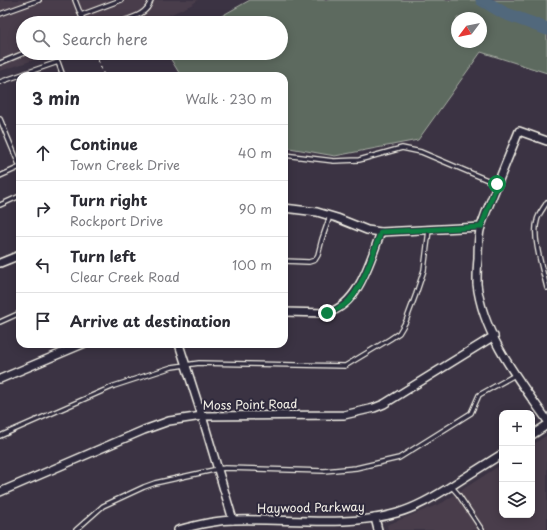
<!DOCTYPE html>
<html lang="en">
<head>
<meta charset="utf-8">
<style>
	:root { --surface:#fff; --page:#f7f7f7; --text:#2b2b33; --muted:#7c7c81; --line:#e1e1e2 }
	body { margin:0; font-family:"Playpen Sans",sans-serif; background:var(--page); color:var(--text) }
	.controls { position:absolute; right:12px; bottom:12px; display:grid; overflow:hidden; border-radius:8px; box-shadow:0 2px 10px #0003 }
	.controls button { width:36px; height:36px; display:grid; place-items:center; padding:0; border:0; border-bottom:1px solid var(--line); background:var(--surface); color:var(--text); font:20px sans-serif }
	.compass { position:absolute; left:451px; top:12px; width:36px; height:36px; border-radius:50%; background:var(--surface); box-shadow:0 2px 10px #0003; rotate:238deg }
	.stop { position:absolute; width:12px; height:12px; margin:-9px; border:3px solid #0b8043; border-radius:50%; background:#fff }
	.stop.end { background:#0b8043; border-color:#fff; box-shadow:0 1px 4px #0008 }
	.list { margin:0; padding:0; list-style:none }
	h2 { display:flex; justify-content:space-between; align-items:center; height:52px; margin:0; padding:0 16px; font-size:17px }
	h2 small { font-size:13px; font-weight:400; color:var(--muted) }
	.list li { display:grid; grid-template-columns:26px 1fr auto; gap:12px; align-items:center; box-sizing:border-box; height:56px; padding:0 16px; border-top:1px solid var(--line) }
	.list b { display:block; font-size:15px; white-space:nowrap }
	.list p { margin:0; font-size:13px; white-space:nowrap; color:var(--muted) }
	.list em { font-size:13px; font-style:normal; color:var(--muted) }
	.icon { flex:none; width:22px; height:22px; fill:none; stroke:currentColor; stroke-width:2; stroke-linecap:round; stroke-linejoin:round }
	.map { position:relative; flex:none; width:547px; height:530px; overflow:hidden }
	.search { position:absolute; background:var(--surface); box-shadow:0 2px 10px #0003; left:16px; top:16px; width:272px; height:44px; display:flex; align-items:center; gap:10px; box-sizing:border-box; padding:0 14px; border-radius:22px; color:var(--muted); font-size:15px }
	.panel { position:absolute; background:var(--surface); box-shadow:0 2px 10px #0003; left:16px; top:72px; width:272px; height:276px; border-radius:12px }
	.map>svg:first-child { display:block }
</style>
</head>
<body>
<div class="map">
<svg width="547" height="530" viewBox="0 0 547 530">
	<rect width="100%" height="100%" fill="#3b3343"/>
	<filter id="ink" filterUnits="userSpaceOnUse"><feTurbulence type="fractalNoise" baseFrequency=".025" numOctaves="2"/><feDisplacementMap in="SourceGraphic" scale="8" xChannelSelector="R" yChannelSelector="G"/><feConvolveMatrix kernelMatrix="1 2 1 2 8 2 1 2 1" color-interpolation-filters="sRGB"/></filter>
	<g filter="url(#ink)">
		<g fill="#4a3e4b">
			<polygon points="0,0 198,0 191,5 156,21 149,23 23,23 23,53 55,53 0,71"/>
			<polygon points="546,436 547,436 547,530 388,530 387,525 442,503 502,464 502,515 532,515 532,445"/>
		</g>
		<path fill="#5d6a5f" stroke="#a8aea4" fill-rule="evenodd" d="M250,0H547V73L481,52L418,140L335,156L284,147V76H181L167,53H281V23H209ZM457,18H481V42H457Z"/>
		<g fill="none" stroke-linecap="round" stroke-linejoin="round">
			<polyline stroke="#51677c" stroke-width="13" points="482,0 504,13 547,29"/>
			<g stroke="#f4f1e8" stroke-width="6">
				<g id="lane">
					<polyline points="75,0 84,23"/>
					<polyline points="0,14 39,0"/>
					<polyline points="81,15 121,0"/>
					<path d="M116,23C130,18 147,16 151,0"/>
					<polyline points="0,63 24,53"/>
					<polyline points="0,82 58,62 63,76"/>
					<polyline points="0,119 20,167"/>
					<polyline points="284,155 334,161 359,160 402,148 421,152 497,184"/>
					<polyline points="0,176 20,167"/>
					<path d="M547,202C544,208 538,214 537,221C532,237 543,271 547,288"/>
					<polyline points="0,205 20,196"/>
					<polyline points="284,261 309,262 315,260 318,255 322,239 330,216"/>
					<polyline points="0,322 20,313"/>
					<polyline points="0,436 114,386 172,367 199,363 345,366 390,339 399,333 402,328 406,321 416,294 424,270 429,230"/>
					<polyline points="451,486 458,494 482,530"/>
					<polyline points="76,530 103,506 144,487 155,483 218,469 225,468 324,471 356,468 399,458 471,413 479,395 515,375"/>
				</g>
			</g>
			<g stroke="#f4f1e8" stroke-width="10">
				<g id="street">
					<path d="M547,141L519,131C510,153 501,175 492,198C488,207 484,217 481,226C478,236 478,249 478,259C477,267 477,276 477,284C483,335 518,379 547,420"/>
					<polyline points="284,208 317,212 337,218 367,230 381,232 481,227"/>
					<polyline points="0,263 20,255"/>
					<path d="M284,312L327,313C359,305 370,260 381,232"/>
					<polyline points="179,344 202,416 233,520"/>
					<polyline points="0,379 83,344"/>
					<polyline points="532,435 547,425"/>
					<polyline points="0,492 144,430 169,421 202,416 344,415 374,408 384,404 494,336"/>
					<polyline points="375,518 378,530"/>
					<path d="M178,530C196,525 215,520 234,520C287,518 346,528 397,513C418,507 435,496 453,485C470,474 486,464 502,454"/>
				</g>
			</g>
			<polyline stroke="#f4f1e8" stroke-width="1.5" stroke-dasharray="4 3" stroke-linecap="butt" points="95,53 104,76"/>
			<use href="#lane" stroke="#2f2a3d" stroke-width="3.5"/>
			<use href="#street" stroke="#2f2a3d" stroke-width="7"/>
		</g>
	</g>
	<g fill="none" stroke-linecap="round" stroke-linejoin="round" filter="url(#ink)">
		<path stroke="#0b8043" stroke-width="5" d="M327,313C333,311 339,309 344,305C362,292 373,253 381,232L481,227L497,184"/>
	</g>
	<g text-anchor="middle" stroke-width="4" stroke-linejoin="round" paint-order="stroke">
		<g font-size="12" fill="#f4f1e8" stroke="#2f2a3d">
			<text transform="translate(250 405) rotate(-1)" y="4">Moss Point Road</text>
			<text transform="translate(311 508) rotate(-1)" y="4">Haywood Parkway</text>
		</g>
	</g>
</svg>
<div class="controls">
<button>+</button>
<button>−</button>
<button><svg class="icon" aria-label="layers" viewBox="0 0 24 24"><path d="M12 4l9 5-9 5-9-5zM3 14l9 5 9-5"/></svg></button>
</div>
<svg class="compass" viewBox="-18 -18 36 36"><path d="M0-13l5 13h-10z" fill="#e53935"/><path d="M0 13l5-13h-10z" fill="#7c7c81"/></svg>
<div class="stop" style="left:497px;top:184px"></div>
<div class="stop end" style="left:327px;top:313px"></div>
<div class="search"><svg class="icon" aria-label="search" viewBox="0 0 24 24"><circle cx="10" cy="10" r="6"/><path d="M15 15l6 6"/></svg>Search here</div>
<section class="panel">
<h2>3 min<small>Walk · 230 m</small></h2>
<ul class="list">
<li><svg class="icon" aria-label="ahead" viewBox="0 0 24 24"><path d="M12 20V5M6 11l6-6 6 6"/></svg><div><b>Continue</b><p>Town Creek Drive</p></div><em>40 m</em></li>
<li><svg class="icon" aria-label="right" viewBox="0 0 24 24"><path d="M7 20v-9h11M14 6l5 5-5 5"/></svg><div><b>Turn right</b><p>Rockport Drive</p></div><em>90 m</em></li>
<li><svg class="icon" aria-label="left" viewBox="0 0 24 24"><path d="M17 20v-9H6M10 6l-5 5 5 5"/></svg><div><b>Turn left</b><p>Clear Creek Road</p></div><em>100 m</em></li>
<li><svg class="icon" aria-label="arrive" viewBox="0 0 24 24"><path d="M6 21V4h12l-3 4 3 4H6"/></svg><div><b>Arrive at destination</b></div></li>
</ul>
</section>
</div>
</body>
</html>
